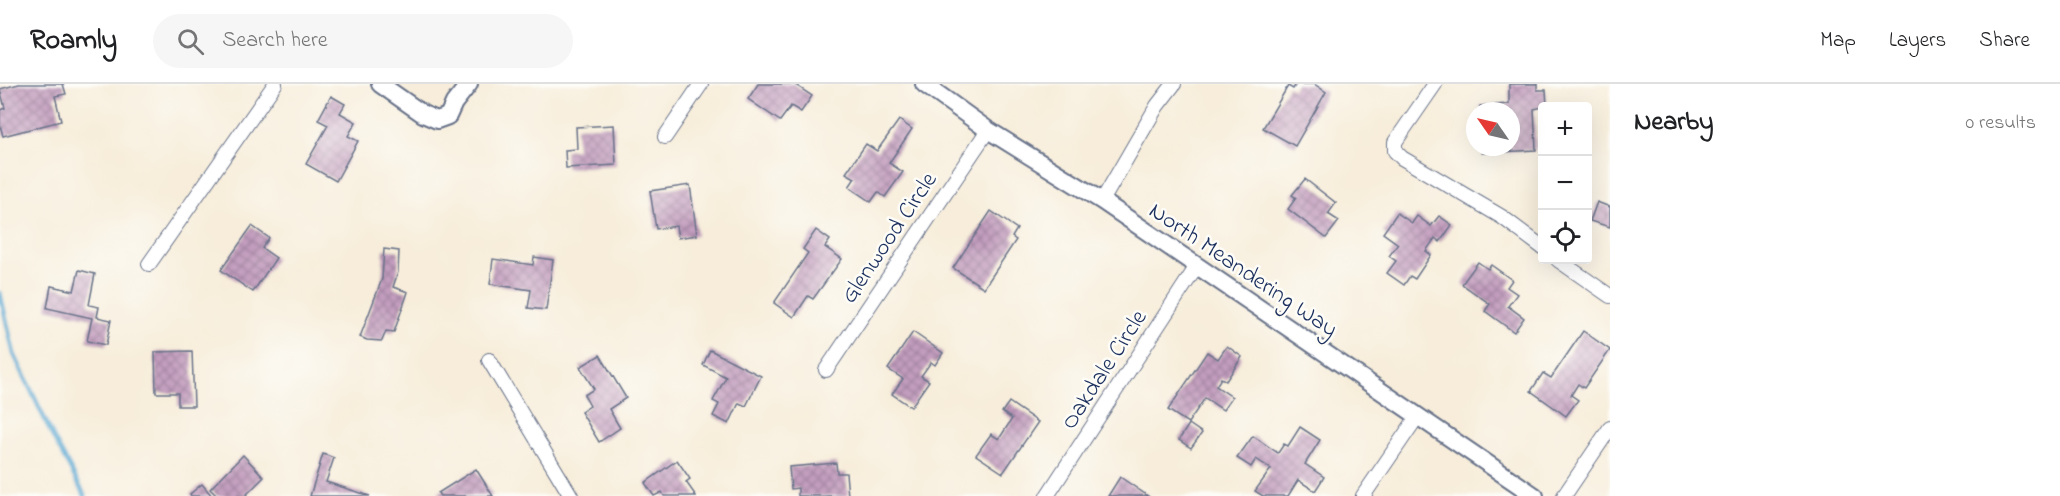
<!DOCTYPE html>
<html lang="en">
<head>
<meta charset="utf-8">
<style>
	:root { --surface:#fff; --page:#f6f6f6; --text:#202124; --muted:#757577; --line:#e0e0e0 }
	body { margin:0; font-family:"Indie Flower",sans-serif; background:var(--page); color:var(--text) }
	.controls { position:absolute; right:18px; top:18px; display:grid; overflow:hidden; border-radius:6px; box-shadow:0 6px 24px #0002 }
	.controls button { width:54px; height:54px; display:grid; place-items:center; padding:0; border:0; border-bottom:2px solid var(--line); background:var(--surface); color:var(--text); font:30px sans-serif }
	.compass { position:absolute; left:1466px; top:18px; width:54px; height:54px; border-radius:50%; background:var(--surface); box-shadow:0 6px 24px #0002; rotate:304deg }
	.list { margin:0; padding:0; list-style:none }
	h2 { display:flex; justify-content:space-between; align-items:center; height:78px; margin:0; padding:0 24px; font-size:26px }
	h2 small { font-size:20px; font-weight:400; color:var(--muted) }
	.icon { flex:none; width:33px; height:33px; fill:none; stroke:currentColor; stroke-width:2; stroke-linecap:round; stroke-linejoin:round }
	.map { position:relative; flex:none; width:1610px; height:412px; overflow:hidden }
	header { display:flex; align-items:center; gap:36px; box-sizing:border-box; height:84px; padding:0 30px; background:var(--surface); border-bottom:2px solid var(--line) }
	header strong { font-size:28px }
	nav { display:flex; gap:33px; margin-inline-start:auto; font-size:21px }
	.search { width:420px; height:54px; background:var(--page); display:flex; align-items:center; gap:15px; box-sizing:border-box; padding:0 21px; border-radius:33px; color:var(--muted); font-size:22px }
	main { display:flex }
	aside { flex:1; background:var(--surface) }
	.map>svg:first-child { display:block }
</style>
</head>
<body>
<header>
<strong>Roamly</strong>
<div class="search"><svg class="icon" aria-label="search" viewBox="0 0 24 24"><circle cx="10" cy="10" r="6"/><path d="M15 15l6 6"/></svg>Search here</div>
<nav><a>Map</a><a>Layers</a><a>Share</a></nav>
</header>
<main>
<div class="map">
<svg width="1610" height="412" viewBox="0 0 1610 412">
	<defs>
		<pattern id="building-cross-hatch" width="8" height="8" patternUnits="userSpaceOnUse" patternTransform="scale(1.5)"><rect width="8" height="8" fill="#c39dbe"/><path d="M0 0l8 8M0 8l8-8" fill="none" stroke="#9e809e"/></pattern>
	</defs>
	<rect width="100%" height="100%" fill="#fdfcf7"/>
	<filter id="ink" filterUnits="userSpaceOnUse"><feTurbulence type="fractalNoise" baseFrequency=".0167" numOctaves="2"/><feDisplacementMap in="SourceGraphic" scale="12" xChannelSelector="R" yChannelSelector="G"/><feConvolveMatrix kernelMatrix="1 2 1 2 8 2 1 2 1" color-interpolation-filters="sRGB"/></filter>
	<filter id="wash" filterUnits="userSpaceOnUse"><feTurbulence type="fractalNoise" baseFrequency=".008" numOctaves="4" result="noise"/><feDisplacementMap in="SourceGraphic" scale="24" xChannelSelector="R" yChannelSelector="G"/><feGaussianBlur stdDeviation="1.35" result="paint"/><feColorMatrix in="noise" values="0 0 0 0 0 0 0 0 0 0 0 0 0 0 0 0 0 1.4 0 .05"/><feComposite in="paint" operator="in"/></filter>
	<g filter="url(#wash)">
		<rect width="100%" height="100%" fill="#f7edda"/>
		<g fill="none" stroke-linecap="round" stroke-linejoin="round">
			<polyline stroke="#57a7d2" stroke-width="4.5" points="0,209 14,270 54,355 85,412"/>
		</g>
		<g id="blocks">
			<g fill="url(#building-cross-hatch)">
				<polygon points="19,0 63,0 66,10 55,12 61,37 3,52 0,41 0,26 5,24 0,5"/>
				<polygon points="758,0 794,0 812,12 801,28 791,22 780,37 748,15"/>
				<polygon points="1296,0 1314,0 1326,8 1295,62 1263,44 1288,2 1293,5"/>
				<polygon points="1509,0 1537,0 1537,6 1546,6 1547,22 1534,25 1536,66 1482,69 1482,63 1511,63 1511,27 1480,27 1480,22 1509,20"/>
				<polygon points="331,12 345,20 340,29 356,38 348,52 358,57 336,97 306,80 328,41 318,36"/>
				<polygon points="899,36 912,45 889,79 903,88 885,113 878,108 871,118 849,103 855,94 846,89 866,60 877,67"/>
				<polygon points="614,41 616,81 566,84 565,66 577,65 576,43"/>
				<polygon points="1305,95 1336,119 1328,130 1339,137 1326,154 1288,125 1296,114 1292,111"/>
				<polygon points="690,101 697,151 678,154 676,142 656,145 650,107"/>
				<polygon points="1597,118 1610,123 1610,143 1590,137"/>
				<polygon points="991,127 1017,145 1012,153 1016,156 984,204 953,184"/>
				<polygon points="1397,129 1412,139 1417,132 1431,142 1439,132 1452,141 1440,158 1435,154 1426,167 1431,171 1415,195 1410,192 1404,201 1387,189 1396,177 1389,172 1398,160 1383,149"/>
				<polygon points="252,142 269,154 262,164 276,174 253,208 221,186"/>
				<polygon points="816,146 830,156 825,163 842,175 813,215 808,212 794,233 774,219 808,169 803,165"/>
				<polygon points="384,165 399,167 398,188 393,203 408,208 394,248 386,247 382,257 367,256 360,253 382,195"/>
				<polygon points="534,173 553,176 546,226 528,224 531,206 490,200 493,175 533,181"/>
				<polygon points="1478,178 1488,185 1491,181 1512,196 1507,203 1517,210 1508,222 1524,234 1514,248 1485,227 1490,220 1462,200"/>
				<polygon points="79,186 95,190 89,221 99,223 97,233 111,236 106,261 87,257 92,234 47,224 51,202 74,207"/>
				<polygon points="1583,247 1610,266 1584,304 1578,300 1571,311 1578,316 1566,332 1531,307 1543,289 1551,294"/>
				<polygon points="913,248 943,269 935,281 931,278 921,292 929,297 911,323 892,310 903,295 888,285"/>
				<polygon points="1227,262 1242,273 1226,297 1221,294 1216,302 1232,313 1223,326 1205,314 1188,339 1168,326 1207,268 1218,275"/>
				<polygon points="710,266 761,292 746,322 739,319 729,340 713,332 719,320 713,317 726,293 703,281"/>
				<polygon points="192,267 194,322 178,322 178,309 156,309 155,268"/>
				<polygon points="600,271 626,314 609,325 620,344 599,358 581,328 590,322 584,311 594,305 580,283"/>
				<polygon points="1009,318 1038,338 1003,389 976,371 991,350 999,355 1012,335 1002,328"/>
				<polygon points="1189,340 1202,349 1191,364 1179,356"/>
				<polygon points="1300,343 1320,356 1305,380 1324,393 1315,407 1298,396 1288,412 1263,412 1255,407 1271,385 1256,375 1251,383 1237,374 1253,352 1278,369 1284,360 1288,362"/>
				<polygon points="323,370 334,374 326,398 370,412 310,412"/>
				<polygon points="243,371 264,393 245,412 217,412 210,405"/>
				<polygon points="677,376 690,395 686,398 696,412 664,412 662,408 654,412 645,399"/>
				<polygon points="836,379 837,389 846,389 848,412 798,412 798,404 791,405 789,383"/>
				<polygon points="476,385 493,412 440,412 438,409"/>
				<polygon points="1120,393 1148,412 1108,412"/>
				<polygon points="202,400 212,412 191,412 190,410"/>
			</g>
		</g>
	</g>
	<g filter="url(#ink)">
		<use href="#blocks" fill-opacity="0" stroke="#687289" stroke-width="1.5"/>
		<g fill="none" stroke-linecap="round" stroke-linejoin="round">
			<g stroke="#687289" stroke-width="16">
				<g id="minor">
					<polyline points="1435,0 1395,58 1395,67 1402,74 1502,133 1542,163"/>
					<polyline points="665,53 701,0"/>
					<polyline points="1102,117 1157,22 1174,0"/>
					<polyline points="1558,176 1610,212"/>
					<polyline points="149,180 275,0"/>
					<polyline points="489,276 571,412"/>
					<polyline points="826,286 988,46"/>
					<polyline points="1047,412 1197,182"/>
					<polyline points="1363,412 1417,333"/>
					<polyline points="1564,412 1610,344"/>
				</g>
			</g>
			<g stroke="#687289" stroke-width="20">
				<g id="tertiary">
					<polyline points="380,0 423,30 437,36 448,32 454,19 469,0"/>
					<polyline points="924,0 988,46 1102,117 1535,412"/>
				</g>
			</g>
			<use href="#minor" stroke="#fff" stroke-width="14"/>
			<use href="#tertiary" stroke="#fff" stroke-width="16"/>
		</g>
	</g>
	<g text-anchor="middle" stroke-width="5" stroke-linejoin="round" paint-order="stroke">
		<g font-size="24" fill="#1b2f5e" stroke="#fdfcf7">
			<text transform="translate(888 153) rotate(-56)" y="8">Glenwood Circle</text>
			<text transform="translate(1244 185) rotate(34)" y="8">North Meandering Way</text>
			<text transform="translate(1103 285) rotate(-57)" y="8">Oakdale Circle</text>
		</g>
	</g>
</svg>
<div class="controls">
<button>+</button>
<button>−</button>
<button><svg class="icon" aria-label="locate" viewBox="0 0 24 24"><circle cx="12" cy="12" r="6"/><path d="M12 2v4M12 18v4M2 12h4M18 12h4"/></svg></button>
</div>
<svg class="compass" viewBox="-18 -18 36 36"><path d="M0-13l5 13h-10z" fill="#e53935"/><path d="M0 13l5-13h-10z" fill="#757577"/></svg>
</div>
<aside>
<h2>Nearby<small>0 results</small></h2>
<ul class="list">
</ul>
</aside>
</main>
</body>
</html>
